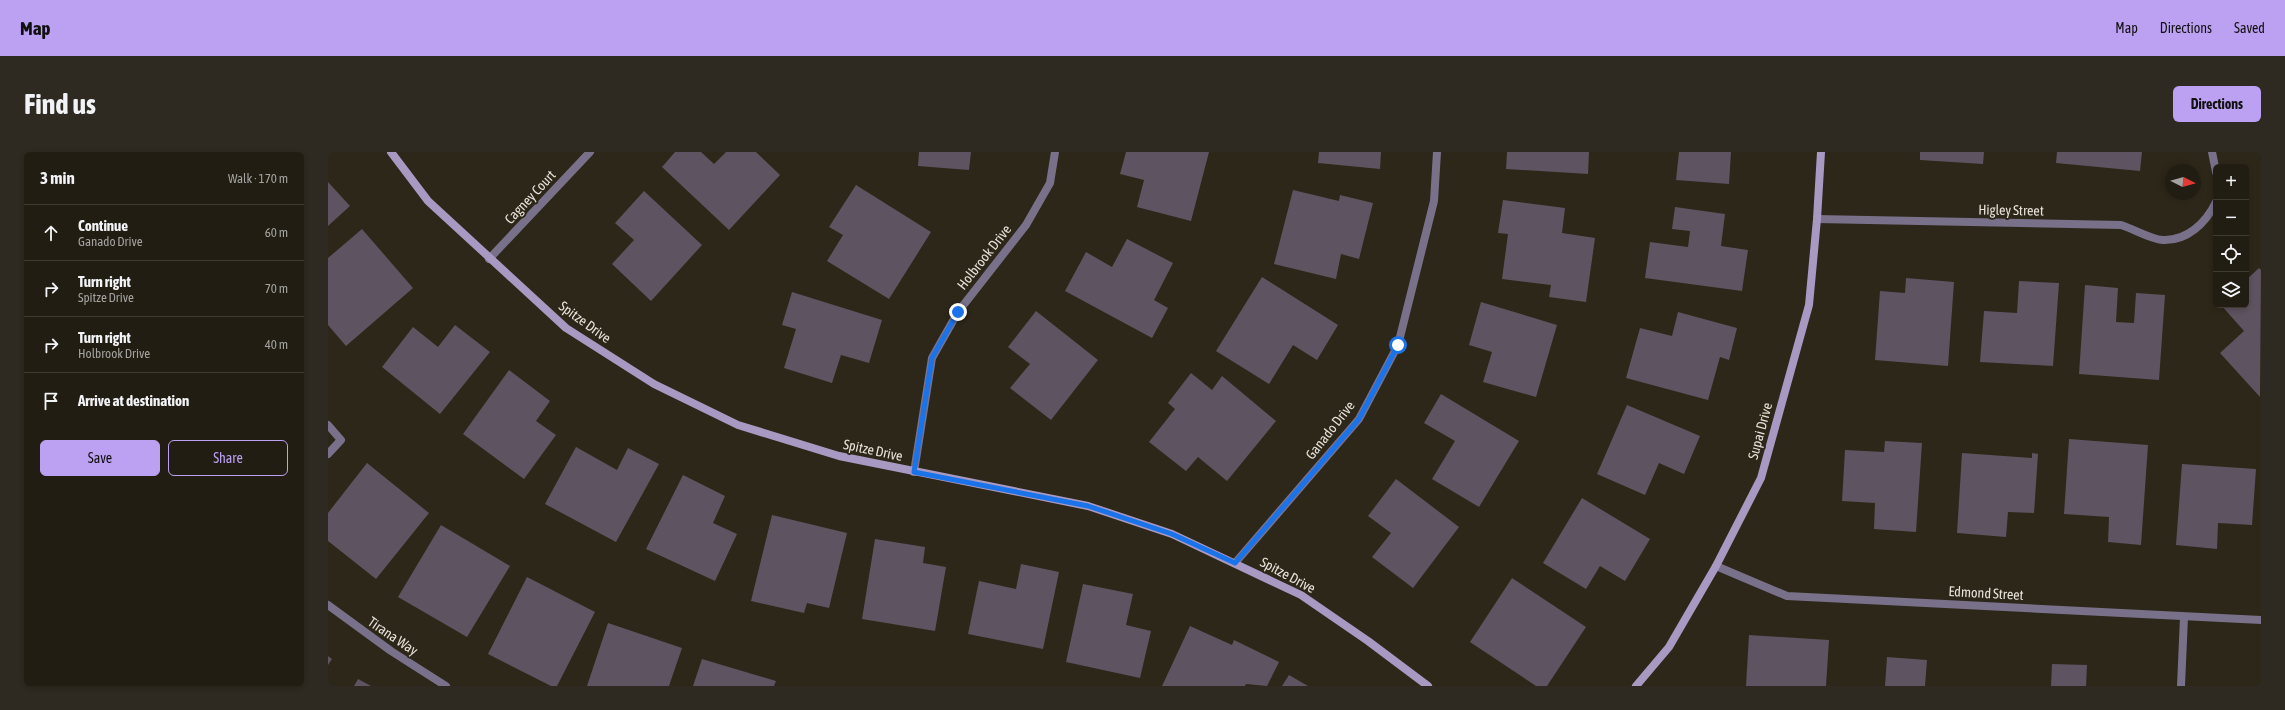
<!DOCTYPE html>
<html lang="en">
<head>
<meta charset="utf-8">
<style>
	:root { --surface:#221d13; --page:#2e2a21; --text:#f1f3f6; --muted:#a2a2a0; --line:#3f3b33; --accent:#bca0f2 }
	body { margin:0; font-family:"Asap Condensed",sans-serif; background:var(--page); color:var(--text) }
	.controls { position:absolute; right:12px; top:12px; display:grid; overflow:hidden; border-radius:6px; box-shadow:0 2px 6px #0003 }
	.controls button { width:36px; height:36px; display:grid; place-items:center; padding:0; border:0; border-bottom:1px solid var(--line); background:var(--surface); color:var(--text); font:20px sans-serif }
	.compass { position:absolute; left:1837px; top:12px; width:36px; height:36px; border-radius:50%; background:var(--surface); box-shadow:0 2px 6px #0003; rotate:96deg }
	.stop { position:absolute; width:12px; height:12px; margin:-9px; border:3px solid #1a73e8; border-radius:50%; background:#fff }
	.stop.end { background:#1a73e8; border-color:#fff; box-shadow:0 1px 4px #0008 }
	.list { margin:0; padding:0; list-style:none }
	h2 { display:flex; justify-content:space-between; align-items:center; height:52px; margin:0; padding:0 16px; font-size:17px }
	h2 small { font-size:13px; font-weight:400; color:var(--muted) }
	.list li { display:grid; grid-template-columns:26px 1fr auto; gap:12px; align-items:center; box-sizing:border-box; height:56px; padding:0 16px; border-top:1px solid var(--line) }
	.list b { display:block; font-size:15px; white-space:nowrap }
	.list p { margin:0; font-size:13px; white-space:nowrap; color:var(--muted) }
	.list em { font-size:13px; font-style:normal; color:var(--muted) }
	.actions { display:flex; gap:8px; padding:12px 16px }
	.actions a { flex:1; padding:9px 0; border:1px solid var(--accent); border-radius:6px; text-align:center; font-size:14px; color:var(--accent) }
	.actions .main { background:var(--accent); color:#111 }
	.icon { flex:none; width:22px; height:22px; fill:none; stroke:currentColor; stroke-width:2; stroke-linecap:round; stroke-linejoin:round }
	.map { position:relative; flex:none; width:1933px; height:534px; overflow:hidden; border-radius:6px }
	header { display:flex; align-items:center; gap:24px; box-sizing:border-box; height:56px; padding:0 20px; background:var(--accent); color:#111 }
	header strong { font-size:19px }
	nav { display:flex; gap:22px; margin-inline-start:auto; font-size:14px }
	.intro { display:flex; align-items:center; justify-content:space-between; box-sizing:border-box; height:96px; padding:0 24px }
	h1 { margin:0; font-size:28px }
	.button { padding:10px 18px; border-radius:6px; background:var(--accent); color:#111; font-size:14px; font-weight:700 }
	main { display:flex; gap:24px; padding:0 24px }
	aside { flex:1; background:var(--surface); border-radius:6px; box-shadow:0 2px 6px #0003 }
	.map>svg:first-child { display:block }
</style>
</head>
<body>
<header>
<strong>Map</strong>
<nav><a>Map</a><a>Directions</a><a>Saved</a></nav>
</header>
<div class="intro"><h1>Find us</h1><a class="button">Directions</a></div>
<main>
<aside>
<h2>3 min<small>Walk · 170 m</small></h2>
<ul class="list">
<li><svg class="icon" aria-label="ahead" viewBox="0 0 24 24"><path d="M12 20V5M6 11l6-6 6 6"/></svg><div><b>Continue</b><p>Ganado Drive</p></div><em>60 m</em></li>
<li><svg class="icon" aria-label="right" viewBox="0 0 24 24"><path d="M7 20v-9h11M14 6l5 5-5 5"/></svg><div><b>Turn right</b><p>Spitze Drive</p></div><em>70 m</em></li>
<li><svg class="icon" aria-label="right" viewBox="0 0 24 24"><path d="M7 20v-9h11M14 6l5 5-5 5"/></svg><div><b>Turn right</b><p>Holbrook Drive</p></div><em>40 m</em></li>
<li><svg class="icon" aria-label="arrive" viewBox="0 0 24 24"><path d="M6 21V4h12l-3 4 3 4H6"/></svg><div><b>Arrive at destination</b></div></li>
</ul>
<div class="actions"><a class="main">Save</a><a>Share</a></div>
</aside>
<div class="map">
<svg width="1933" height="534" viewBox="0 0 1933 534">
	<rect width="100%" height="100%" fill="#2d2719"/>
	<g fill="#5e5360">
		<polygon points="347,0 373,0 386,12 398,0 428,0 452,23 401,78 334,15"/>
		<polygon points="591,0 643,0 641,18 590,14"/>
		<polygon points="798,0 881,0 863,69 809,55 816,28 792,22"/>
		<polygon points="991,0 1053,0 1052,17 990,11"/>
		<polygon points="1179,0 1261,0 1260,22 1178,17"/>
		<polygon points="1351,0 1403,0 1401,32 1348,28"/>
		<polygon points="1592,0 1656,0 1655,12 1592,8"/>
		<polygon points="1729,0 1814,0 1812,19 1728,11"/>
		<polygon points="0,30 22,54 0,74"/>
		<polygon points="528,33 603,80 561,147 499,109 515,83 501,75"/>
		<polygon points="965,38 1011,49 1012,43 1045,51 1031,107 1013,102 1008,127 946,112"/>
		<polygon points="316,39 374,93 323,149 284,112 306,88 287,71"/>
		<polygon points="1175,48 1237,56 1234,81 1267,86 1258,150 1221,145 1223,133 1174,127 1180,82 1170,81"/>
		<polygon points="1347,55 1397,62 1393,94 1420,98 1414,139 1317,126 1322,90 1360,95 1362,79 1344,77"/>
		<polygon points="34,77 85,136 18,194 0,173 0,106"/>
		<polygon points="799,87 845,111 826,148 840,156 824,186 737,139 758,100 784,115"/>
		<polygon points="1931,116 1933,118 1932,245 1892,201 1916,179 1893,153 1918,153 1918,128"/>
		<polygon points="934,125 1010,173 989,208 965,193 941,232 888,199"/>
		<polygon points="1578,126 1626,130 1620,214 1547,208 1552,139 1577,141"/>
		<polygon points="1691,129 1731,131 1725,214 1652,210 1656,159 1689,161"/>
		<polygon points="1757,133 1790,136 1788,170 1806,171 1808,141 1837,143 1831,228 1751,222"/>
		<polygon points="464,140 554,168 541,211 513,203 504,231 456,216 468,177 454,173"/>
		<polygon points="1153,150 1229,173 1208,245 1155,230 1164,200 1141,193"/>
		<polygon points="708,159 770,208 723,268 682,236 702,212 680,195"/>
		<polygon points="1350,160 1409,176 1401,208 1392,205 1380,248 1298,226 1312,176 1344,184"/>
		<polygon points="127,173 162,200 112,262 54,215 85,175 110,195"/>
		<polygon points="181,218 222,249 208,269 228,283 196,327 135,282"/>
		<polygon points="863,221 884,238 894,224 948,269 899,329 870,305 858,319 821,290 847,257 840,251"/>
		<polygon points="1113,242 1191,289 1151,355 1104,327 1127,289 1096,271"/>
		<polygon points="1299,253 1372,284 1356,322 1331,311 1317,343 1269,322"/>
		<polygon points="1741,287 1820,293 1813,393 1780,390 1781,365 1736,362"/>
		<polygon points="1557,289 1594,291 1588,380 1546,377 1547,351 1514,349 1517,298 1556,300"/>
		<polygon points="248,295 289,318 300,296 331,312 288,390 217,352"/>
		<polygon points="1634,301 1704,306 1704,301 1710,302 1706,361 1680,360 1678,385 1629,381"/>
		<polygon points="39,311 101,361 48,427 0,389 0,361"/>
		<polygon points="1854,312 1928,317 1924,373 1890,371 1889,397 1848,393"/>
		<polygon points="355,323 397,344 385,371 409,382 387,429 318,397"/>
		<polygon points="1068,327 1131,375 1085,436 1044,405 1063,381 1040,364"/>
		<polygon points="1254,346 1322,387 1297,429 1272,414 1258,437 1215,411"/>
		<polygon points="444,363 519,381 501,456 479,451 476,461 423,449"/>
		<polygon points="113,373 182,414 139,485 70,445"/>
		<polygon points="547,387 597,395 595,411 618,415 607,479 534,467"/>
		<polygon points="693,412 731,420 715,497 640,482 651,429 688,437"/>
		<polygon points="199,425 267,460 229,534 223,534 160,502"/>
		<polygon points="1184,426 1258,475 1219,534 1208,534 1142,490"/>
		<polygon points="755,432 805,442 798,473 823,479 812,526 738,510"/>
		<polygon points="280,471 354,496 341,534 259,534"/>
		<polygon points="862,474 904,493 906,488 951,510 939,534 918,532 917,534 834,534"/>
		<polygon points="1421,483 1501,488 1498,534 1418,534"/>
		<polygon points="0,504 4,507 0,513"/>
		<polygon points="1559,505 1599,508 1597,534 1557,534"/>
		<polygon points="374,507 448,529 446,534 365,534"/>
		<polygon points="1724,512 1759,513 1758,534 1723,534"/>
		<polygon points="961,523 980,534 954,534"/>
		<polygon points="30,527 43,534 26,534"/>
	</g>
	<g fill="none" stroke-linecap="round" stroke-linejoin="round">
		<g stroke="#79708a" stroke-width="8">
			<polyline points="1884,0 1888,20"/>
			<path d="M1489,67L1793,73C1806,77 1822,87 1835,88C1859,89 1878,71 1888,50"/>
			<polyline points="161,107 262,0"/>
			<polyline points="0,273 13,288 0,302"/>
			<polyline points="586,320 604,206 630,160 698,73 722,31 727,0"/>
			<polyline points="907,411 1031,267 1070,193 1106,49 1109,0"/>
			<polyline points="1388,414 1459,444 1933,468"/>
			<polyline points="0,453 63,499 118,534"/>
			<polyline points="1853,534 1856,465"/>
		</g>
		<g stroke="#a799c2" stroke-width="8">
			<polyline points="63,0 100,49 238,176 326,232 410,273 511,304 760,354 844,382 973,443 1040,489 1100,534"/>
			<polyline points="1308,534 1341,495 1388,414 1433,326 1481,153 1489,67 1493,0"/>
		</g>
	</g>
	<g fill="none" stroke-linecap="round" stroke-linejoin="round">
		<polyline stroke="#1a73e8" stroke-width="5" points="630,160 604,206 586,320 760,354 844,382 907,411 1031,267 1070,193"/>
	</g>
	<g text-anchor="middle" stroke-width="4" stroke-linejoin="round" paint-order="stroke">
		<g font-size="14" fill="#e6e2d9" stroke="#2d2719">
			<text transform="translate(202 45) rotate(-47)" y="5">Cagney Court</text>
			<text transform="translate(1683 58) rotate(1)" y="5">Higley Street</text>
			<text transform="translate(656 105) rotate(-52)" y="5">Holbrook Drive</text>
			<text transform="translate(257 170) rotate(36)" y="5">Spitze Drive</text>
			<text transform="translate(1002 278) rotate(-52)" y="5">Ganado Drive</text>
			<text transform="translate(1432 279) rotate(-75)" y="5">Supai Drive</text>
			<text transform="translate(545 298) rotate(12)" y="5">Spitze Drive</text>
			<text transform="translate(960 423) rotate(28)" y="5">Spitze Drive</text>
			<text transform="translate(1658 441) rotate(3)" y="5">Edmond Street</text>
			<text transform="translate(65 484) rotate(34)" y="5">Tirana Way</text>
		</g>
	</g>
</svg>
<div class="controls">
<button>+</button>
<button>−</button>
<button><svg class="icon" aria-label="locate" viewBox="0 0 24 24"><circle cx="12" cy="12" r="6"/><path d="M12 2v4M12 18v4M2 12h4M18 12h4"/></svg></button>
<button><svg class="icon" aria-label="layers" viewBox="0 0 24 24"><path d="M12 4l9 5-9 5-9-5zM3 14l9 5 9-5"/></svg></button>
</div>
<svg class="compass" viewBox="-18 -18 36 36"><path d="M0-13l5 13h-10z" fill="#e53935"/><path d="M0 13l5-13h-10z" fill="#a2a2a0"/></svg>
<div class="stop" style="left:1070px;top:193px"></div>
<div class="stop end" style="left:630px;top:160px"></div>
</div>
</main>
</body>
</html>
